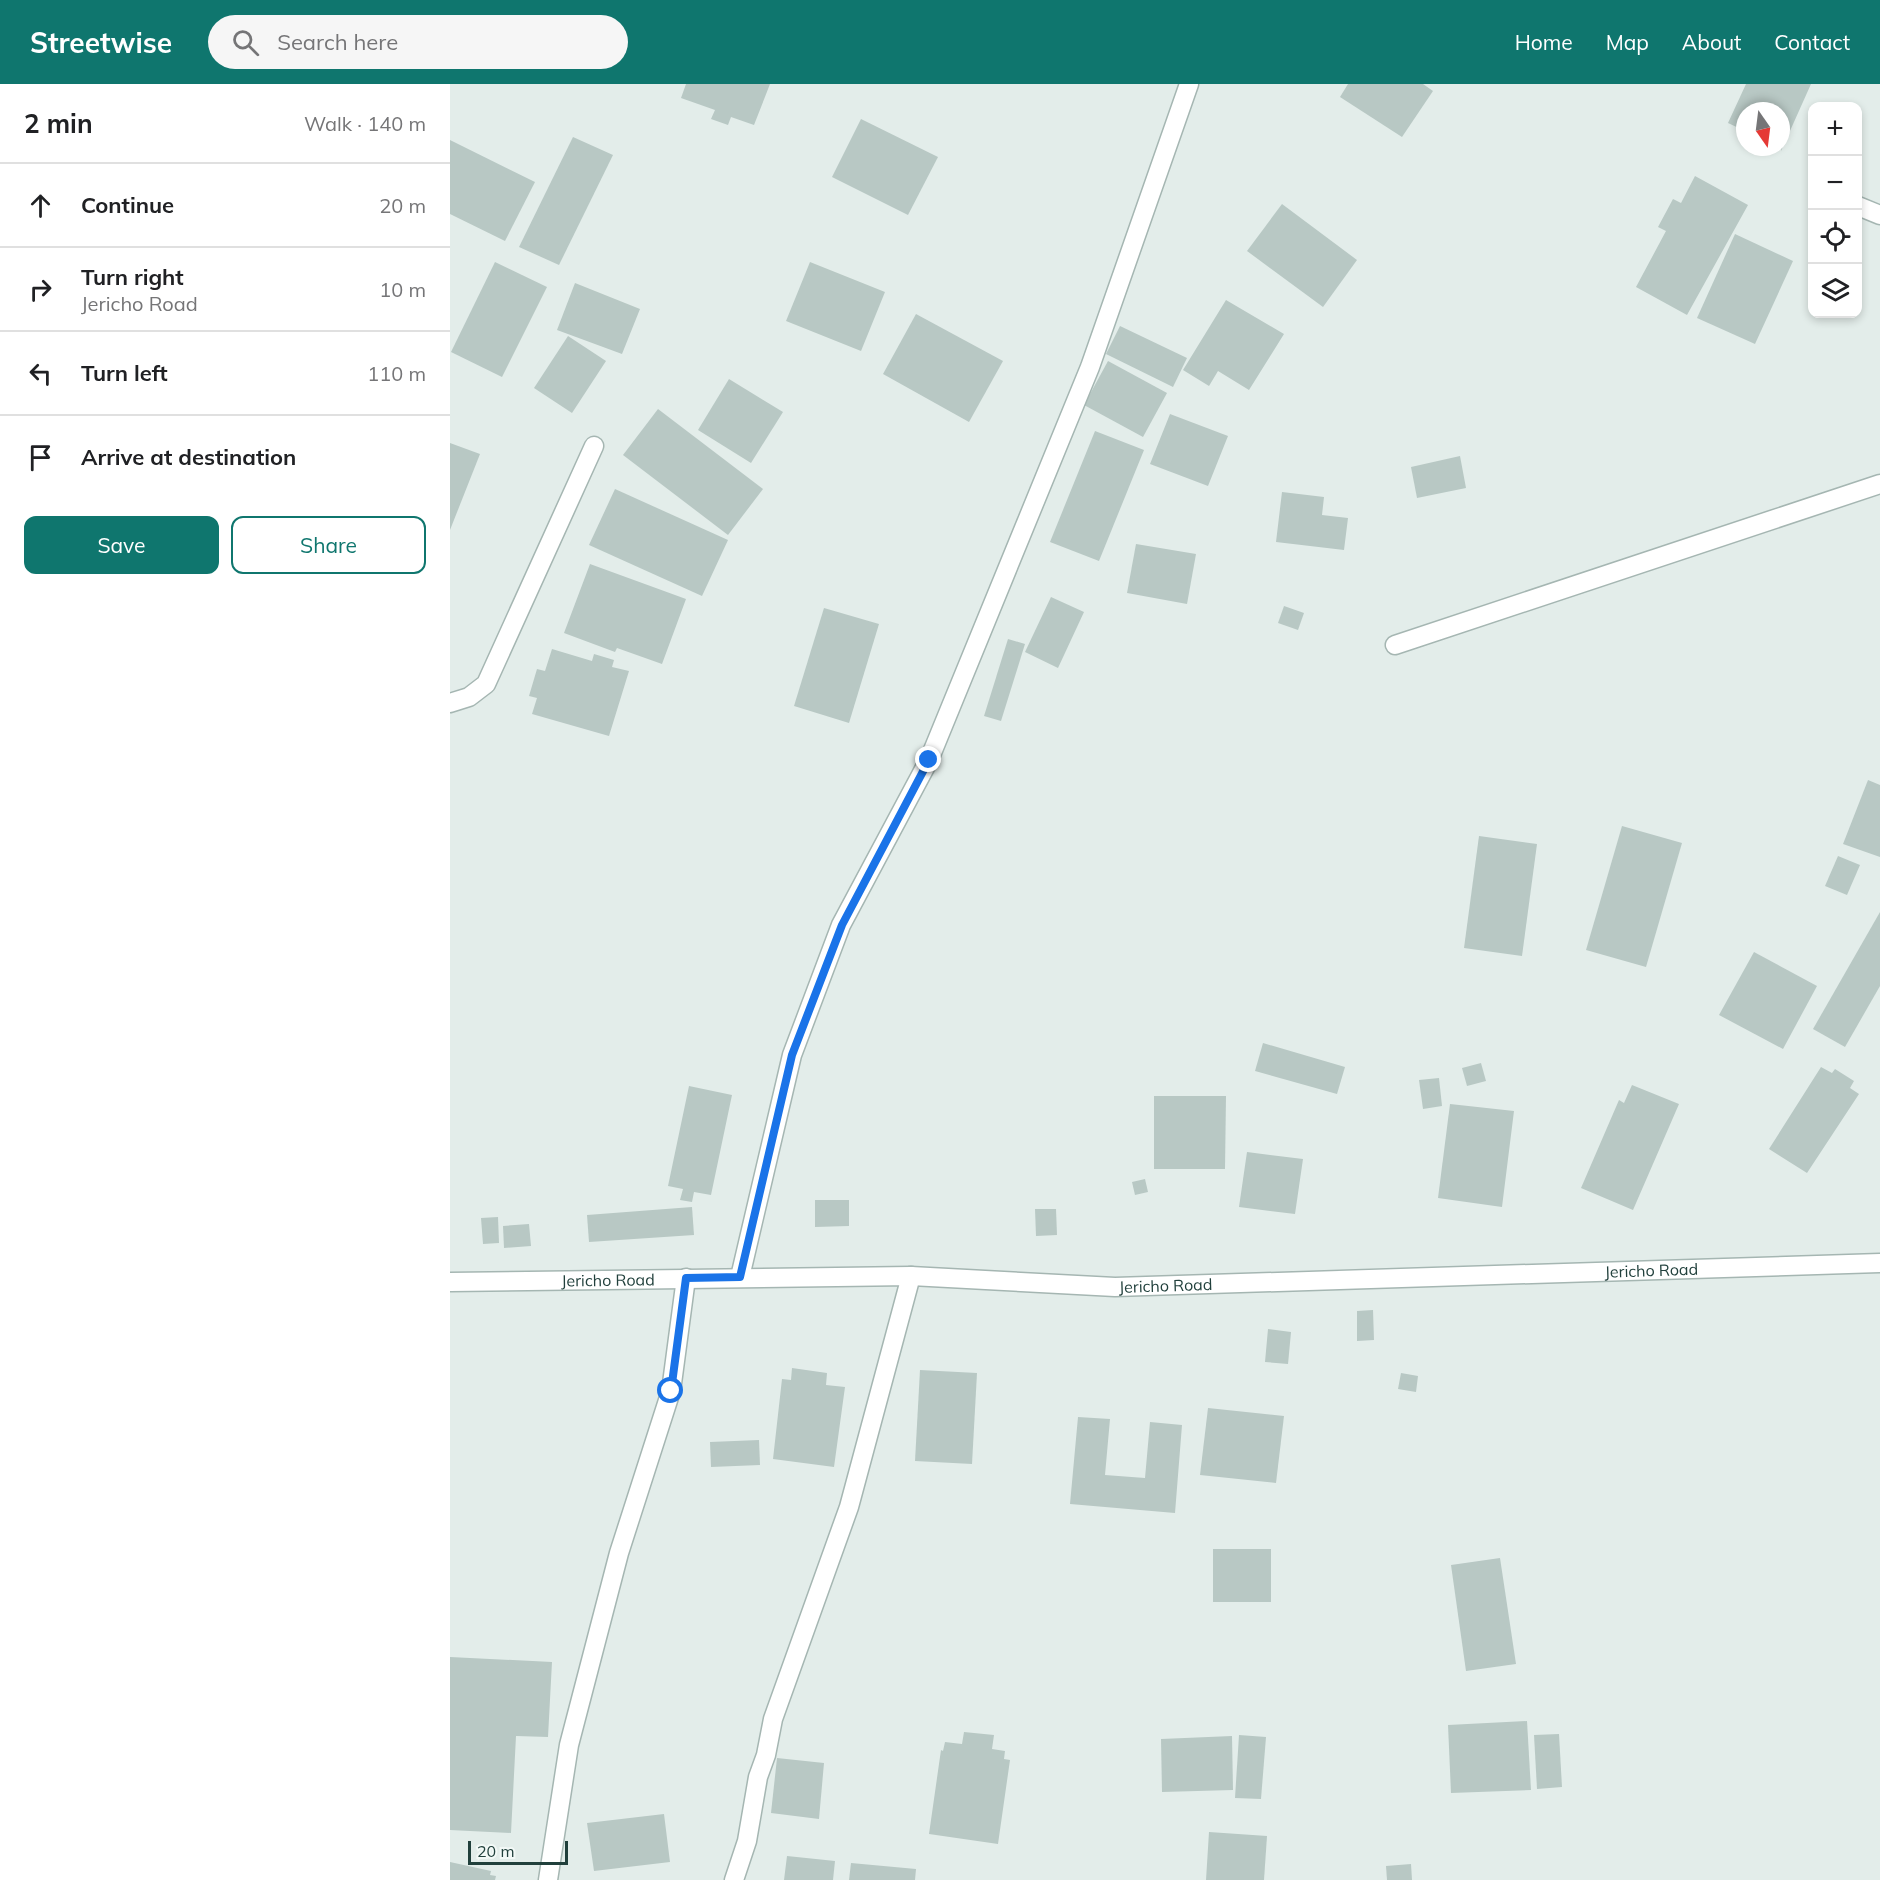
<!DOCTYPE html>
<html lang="en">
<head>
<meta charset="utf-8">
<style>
	:root { --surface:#fff; --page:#f6f6f6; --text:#202124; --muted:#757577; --line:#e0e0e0; --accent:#0f766e }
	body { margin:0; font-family:Mulish,sans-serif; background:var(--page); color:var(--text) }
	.controls { position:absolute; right:18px; top:18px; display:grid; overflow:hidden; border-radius:12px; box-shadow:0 3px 9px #0003 }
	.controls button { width:54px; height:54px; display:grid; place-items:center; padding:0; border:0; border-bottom:2px solid var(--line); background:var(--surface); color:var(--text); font:30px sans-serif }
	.compass { position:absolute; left:1286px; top:18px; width:54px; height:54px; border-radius:50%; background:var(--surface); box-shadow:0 3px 9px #0003; rotate:166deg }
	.scale { position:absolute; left:18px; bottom:15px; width:100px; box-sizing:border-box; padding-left:6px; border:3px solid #21403c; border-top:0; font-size:16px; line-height:21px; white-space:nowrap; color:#21403c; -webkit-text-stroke:4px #f3f9f7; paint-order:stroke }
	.stop { position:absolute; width:18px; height:18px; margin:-14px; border:4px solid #1a73e8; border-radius:50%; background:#fff }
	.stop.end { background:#1a73e8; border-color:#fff; box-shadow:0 2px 6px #0008 }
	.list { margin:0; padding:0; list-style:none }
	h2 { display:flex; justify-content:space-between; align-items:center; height:78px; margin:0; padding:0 24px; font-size:26px }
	h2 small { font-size:20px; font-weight:400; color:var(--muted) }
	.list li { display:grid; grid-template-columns:39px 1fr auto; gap:18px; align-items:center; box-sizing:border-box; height:84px; padding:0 24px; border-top:2px solid var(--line) }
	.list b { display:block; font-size:22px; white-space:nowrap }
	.list p { margin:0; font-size:20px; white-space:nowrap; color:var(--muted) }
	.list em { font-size:20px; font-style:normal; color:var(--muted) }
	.actions { display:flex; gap:12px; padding:18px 24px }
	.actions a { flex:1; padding:14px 0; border:2px solid var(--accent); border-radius:12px; text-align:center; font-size:21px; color:var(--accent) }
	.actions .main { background:var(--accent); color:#fff }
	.icon { flex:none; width:33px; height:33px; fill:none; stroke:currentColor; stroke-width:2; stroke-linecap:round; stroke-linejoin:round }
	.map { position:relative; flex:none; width:1430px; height:1796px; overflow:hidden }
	header { display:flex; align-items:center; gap:36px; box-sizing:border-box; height:84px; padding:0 30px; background:var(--accent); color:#fff }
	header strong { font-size:28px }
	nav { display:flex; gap:33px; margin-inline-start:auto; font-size:21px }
	.search { width:420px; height:54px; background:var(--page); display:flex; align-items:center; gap:15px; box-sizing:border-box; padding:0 21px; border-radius:33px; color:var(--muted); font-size:22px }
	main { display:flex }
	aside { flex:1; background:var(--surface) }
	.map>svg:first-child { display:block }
</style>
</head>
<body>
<header>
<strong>Streetwise</strong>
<div class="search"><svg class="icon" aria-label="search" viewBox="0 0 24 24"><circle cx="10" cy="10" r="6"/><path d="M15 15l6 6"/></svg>Search here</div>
<nav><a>Home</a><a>Map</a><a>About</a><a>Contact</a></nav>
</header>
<main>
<aside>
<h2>2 min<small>Walk · 140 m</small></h2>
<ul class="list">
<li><svg class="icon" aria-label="ahead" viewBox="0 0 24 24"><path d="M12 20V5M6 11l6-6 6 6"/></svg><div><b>Continue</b></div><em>20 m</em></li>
<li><svg class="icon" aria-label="right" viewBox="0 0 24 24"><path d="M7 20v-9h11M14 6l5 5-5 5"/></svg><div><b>Turn right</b><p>Jericho Road</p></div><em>10 m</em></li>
<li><svg class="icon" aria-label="left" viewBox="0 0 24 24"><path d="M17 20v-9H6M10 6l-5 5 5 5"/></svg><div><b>Turn left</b></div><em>110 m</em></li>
<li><svg class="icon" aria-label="arrive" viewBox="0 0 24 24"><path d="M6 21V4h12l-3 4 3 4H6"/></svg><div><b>Arrive at destination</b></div></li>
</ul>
<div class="actions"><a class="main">Save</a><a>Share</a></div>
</aside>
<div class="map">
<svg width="1430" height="1796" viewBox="0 0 1430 1796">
	<rect width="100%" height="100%" fill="#e3edea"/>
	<g fill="#b8c8c4">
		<polygon points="236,0 320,0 304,41 281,33 278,41 261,35 265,26 231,14"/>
		<polygon points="898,0 973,0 983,7 952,53 890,13"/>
		<polygon points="1296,0 1361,0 1331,67 1331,27 1295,27 1295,47 1278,39"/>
		<polygon points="411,35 488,73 458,131 382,93"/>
		<polygon points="123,53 163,71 109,181 69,163"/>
		<polygon points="0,56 85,98 55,157 0,130"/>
		<polygon points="1245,92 1298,121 1237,231 1186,203 1216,147 1208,143 1223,115 1231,119"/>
		<polygon points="832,120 907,176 873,223 797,167"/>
		<polygon points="1285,150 1343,177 1305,260 1247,234"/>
		<polygon points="45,178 97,203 52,293 1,268"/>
		<polygon points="360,178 435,208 411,267 336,237"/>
		<polygon points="125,199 190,225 172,270 107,246"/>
		<polygon points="776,216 834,250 799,306 768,287 759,302 733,286"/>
		<polygon points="466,230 553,277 519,338 433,290"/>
		<polygon points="670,242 737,274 723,303 656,270"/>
		<polygon points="118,252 156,277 122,329 84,304"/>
		<polygon points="658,277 717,309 693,353 634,321"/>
		<polygon points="279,295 333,328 301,379 248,346"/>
		<polygon points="208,325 313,405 278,451 173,371"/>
		<polygon points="720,330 778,352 758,402 700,380"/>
		<polygon points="645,347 694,366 649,477 600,458"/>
		<polygon points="0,359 30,370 0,446"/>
		<polygon points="1010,372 1016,404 967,414 961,383"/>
		<polygon points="165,405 278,456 252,512 139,461"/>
		<polygon points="832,408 874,413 872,431 898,434 894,466 826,458"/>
		<polygon points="686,460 746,470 737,520 677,509"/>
		<polygon points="140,480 236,515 212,580 167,564 165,568 114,549"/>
		<polygon points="601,513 634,528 608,584 575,568"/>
		<polygon points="834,522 854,529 848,546 828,539"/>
		<polygon points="374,524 429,540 399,639 344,622"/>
		<polygon points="558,555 575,560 551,637 534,632"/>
		<polygon points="102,565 142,577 144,570 164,576 162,583 179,587 159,652 82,630 87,614 79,612 87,585 95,587"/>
		<polygon points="1418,696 1430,701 1430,773 1393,760"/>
		<polygon points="1172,742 1232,759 1196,883 1136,866"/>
		<polygon points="1029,752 1087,760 1072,872 1014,864"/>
		<polygon points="1388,772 1410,781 1397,811 1375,802"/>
		<polygon points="1430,828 1430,902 1395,963 1363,945"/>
		<polygon points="1304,868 1367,902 1333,965 1269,931"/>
		<polygon points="813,959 895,983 887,1010 805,987"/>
		<polygon points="1031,979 1036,997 1017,1002 1012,984"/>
		<polygon points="1371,983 1382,989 1385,985 1404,997 1400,1004 1409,1010 1357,1089 1319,1065"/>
		<polygon points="989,994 992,1022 973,1025 969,996"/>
		<polygon points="1182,1001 1229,1020 1183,1126 1131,1104 1169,1016 1174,1019"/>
		<polygon points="239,1002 282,1011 261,1111 244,1108 242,1118 230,1116 233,1105 218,1102"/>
		<polygon points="704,1012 776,1012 775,1085 704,1085"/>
		<polygon points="1000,1020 1064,1027 1052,1123 988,1114"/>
		<polygon points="797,1068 853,1075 845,1130 789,1123"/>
		<polygon points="695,1095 698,1108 685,1111 682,1098"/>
		<polygon points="365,1116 399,1116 399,1142 365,1143"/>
		<polygon points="242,1123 244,1151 139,1158 137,1131"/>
		<polygon points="585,1125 606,1125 607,1151 586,1152"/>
		<polygon points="48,1133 49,1159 33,1160 31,1134"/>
		<polygon points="79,1140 81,1162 54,1164 53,1142"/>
		<polygon points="923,1226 924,1256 907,1257 907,1227"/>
		<polygon points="818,1245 841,1248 838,1280 815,1278"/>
		<polygon points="342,1284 377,1289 376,1301 395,1303 384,1383 323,1375 332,1295 341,1296"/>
		<polygon points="470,1286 527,1289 522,1380 465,1377"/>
		<polygon points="951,1289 968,1292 966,1308 948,1305"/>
		<polygon points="758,1324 834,1332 826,1399 750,1391"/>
		<polygon points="628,1333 660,1335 655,1391 695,1394 700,1338 732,1341 725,1429 620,1420"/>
		<polygon points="309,1356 310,1381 261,1383 260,1358"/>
		<rect x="763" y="1465" width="58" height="53"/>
		<polygon points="1050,1474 1066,1580 1016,1587 1001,1481"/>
		<polygon points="0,1573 102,1578 98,1653 66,1652 61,1749 0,1746"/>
		<polygon points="1077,1637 1081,1706 1001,1709 998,1641"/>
		<polygon points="514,1648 544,1651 542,1665 555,1667 554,1675 560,1676 548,1760 479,1750 491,1666 493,1667 495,1658 512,1660"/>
		<polygon points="1109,1650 1112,1703 1087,1705 1084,1651"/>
		<polygon points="789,1651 816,1653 811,1715 785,1714"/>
		<polygon points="782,1652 783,1706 712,1708 711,1655"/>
		<polygon points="327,1674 374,1679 369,1735 321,1729"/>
		<polygon points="214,1730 220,1778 144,1787 137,1739"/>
		<polygon points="759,1748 817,1752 814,1796 756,1796"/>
		<polygon points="337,1772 385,1777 383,1796 334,1796"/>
		<polygon points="0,1778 41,1787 40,1791 46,1792 45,1796 0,1796"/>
		<polygon points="401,1779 466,1785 465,1796 399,1796"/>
		<polygon points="961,1780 962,1796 937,1796 936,1782"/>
	</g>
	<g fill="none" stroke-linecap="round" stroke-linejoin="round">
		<g stroke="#a5b6b2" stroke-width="21">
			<g id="minor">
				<polyline points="1408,122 1430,131"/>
				<polyline points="945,561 1430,400"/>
				<polyline points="0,619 19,613 36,600 144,362"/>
				<polyline points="290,1193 342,971 391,841 479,676 640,283 739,0"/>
				<path id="s1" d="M0,1198L461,1192L665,1203L1430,1179"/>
				<polyline points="98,1796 119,1661 169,1469 221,1307 236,1194"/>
				<polyline points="284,1796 297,1757 308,1693 316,1671 323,1635 399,1423 461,1192"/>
			</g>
		</g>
		<use href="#minor" stroke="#fff" stroke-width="18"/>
	</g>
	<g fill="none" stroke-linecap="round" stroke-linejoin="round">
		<polyline stroke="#1a73e8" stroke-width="8" points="221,1307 236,1194 290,1193 342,971 392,841 479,676"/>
	</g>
	<g text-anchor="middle" stroke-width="6" stroke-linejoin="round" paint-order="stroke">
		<g font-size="16" fill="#21403c" stroke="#f3f9f7">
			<text dy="6" stroke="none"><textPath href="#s1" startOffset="1202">Jericho Road</textPath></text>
			<text dy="6" stroke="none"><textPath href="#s1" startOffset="158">Jericho Road</textPath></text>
			<text dy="6" stroke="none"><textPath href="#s1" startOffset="716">Jericho Road</textPath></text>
		</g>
	</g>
</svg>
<div class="controls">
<button>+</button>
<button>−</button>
<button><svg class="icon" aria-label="locate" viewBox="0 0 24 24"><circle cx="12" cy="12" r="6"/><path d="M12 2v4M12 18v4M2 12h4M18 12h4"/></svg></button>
<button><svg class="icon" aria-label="layers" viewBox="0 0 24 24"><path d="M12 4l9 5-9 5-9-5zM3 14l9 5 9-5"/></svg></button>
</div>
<svg class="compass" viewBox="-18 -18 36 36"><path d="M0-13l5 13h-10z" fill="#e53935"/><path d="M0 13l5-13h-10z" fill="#757577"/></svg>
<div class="scale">20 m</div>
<div class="stop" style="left:221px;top:1307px"></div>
<div class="stop end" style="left:479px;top:676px"></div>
</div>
</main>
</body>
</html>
